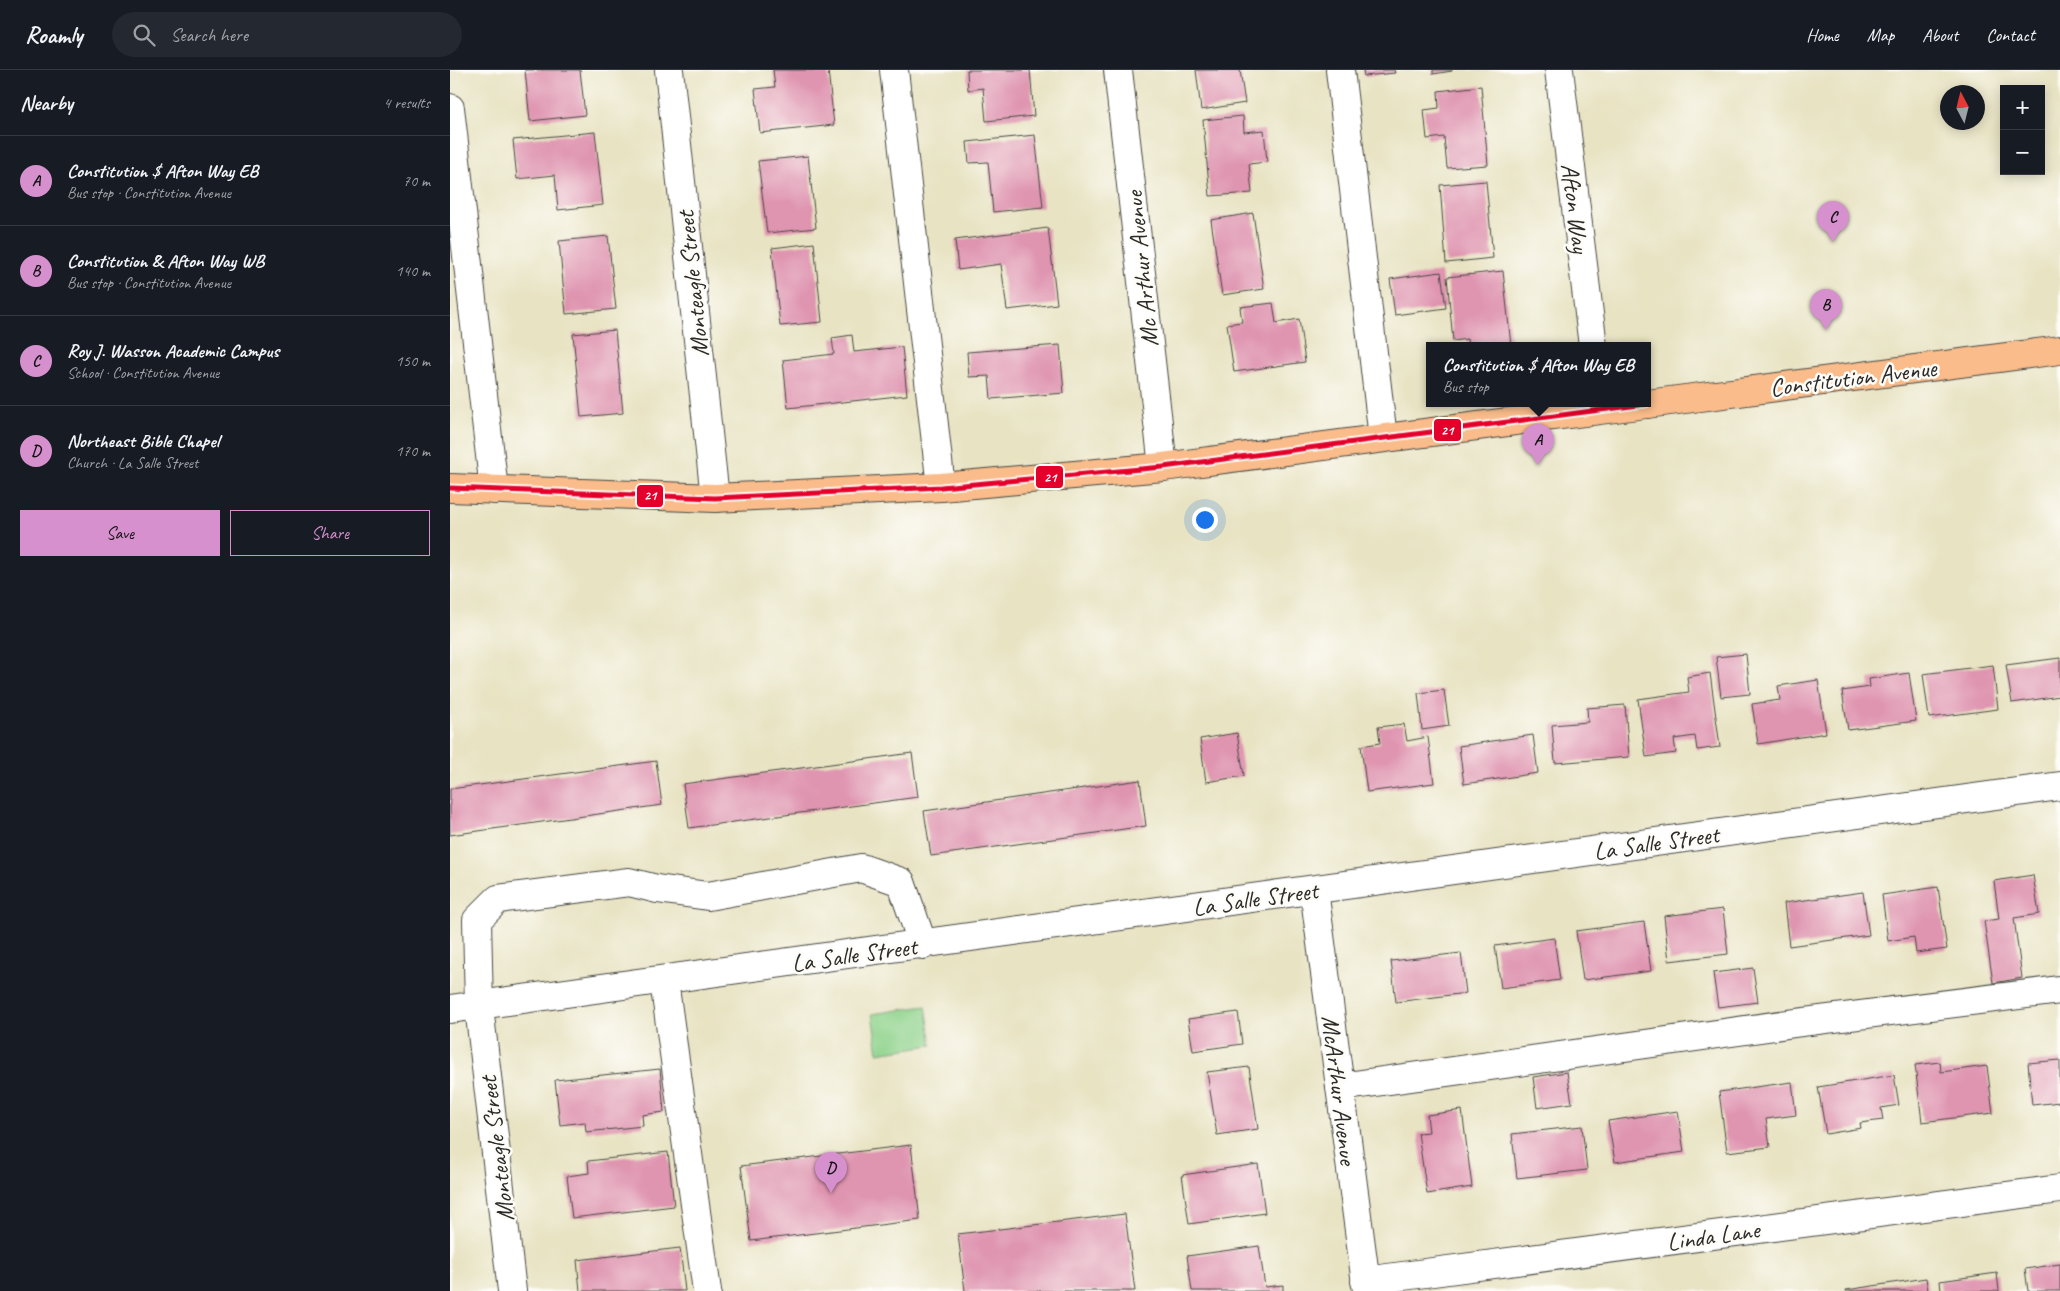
<!DOCTYPE html>
<html lang="en">
<head>
<meta charset="utf-8">
<style>
	:root { --surface:#171b24; --page:#242831; --text:#f1f3f6; --muted:#9ea1a6; --line:#363941; --accent:#d690ce }
	body { margin:0; font-family:Caveat,sans-serif; background:var(--page); color:var(--text) }
	.controls { position:absolute; right:15px; top:15px; display:grid; overflow:hidden; border-radius:0px; box-shadow:0 2px 12px #0003 }
	.controls button { width:45px; height:45px; display:grid; place-items:center; padding:0; border:0; border-bottom:1px solid var(--line); background:var(--surface); color:var(--text); font:25px sans-serif }
	.compass { position:absolute; left:1490px; top:15px; width:45px; height:45px; border-radius:50%; background:var(--surface); box-shadow:0 2px 12px #0003; rotate:353deg }
	.you { position:absolute; left:754px; top:449px; width:18px; height:18px; margin:-12px; border:4px solid #fff; border-radius:50%; background:#1a73e8; box-shadow:0 0 0 8px #1a73e833 }
	.badge { display:grid; place-items:center; width:32px; height:32px; border-radius:50%; background:var(--accent); color:#111; font-size:16px; font-weight:700 }
	.pin { position:absolute; translate:-50% -41px; filter:drop-shadow(0 1px 2px #0008) }
	.pin::after { content:''; position:absolute; top:26px; width:18px; height:15px; background:inherit; clip-path:polygon(0 0,100% 0,50% 100%) }
	.popup { position:absolute; left:976px; top:272px; width:225px; height:65px; box-sizing:border-box; display:grid; place-content:center; border-radius:0px; background:var(--surface); filter:drop-shadow(0 1px 4px #0005); font-size:16px; white-space:nowrap; color:var(--muted) }
	.popup b { font-size:19px; color:var(--text) }
	.popup::after { content:''; position:absolute; left:50%; top:100%; margin-left:-10px; border:10px solid transparent; border-top-color:var(--surface) }
	.list { margin:0; padding:0; list-style:none }
	h2 { display:flex; justify-content:space-between; align-items:center; height:65px; margin:0; padding:0 20px; font-size:21px }
	h2 small { font-size:16px; font-weight:400; color:var(--muted) }
	.list li { display:grid; grid-template-columns:32px 1fr auto; gap:15px; align-items:center; box-sizing:border-box; height:90px; padding:0 20px; border-top:1px solid var(--line) }
	.list b { display:block; font-size:19px; white-space:nowrap }
	.list p { margin:0; font-size:16px; white-space:nowrap; color:var(--muted) }
	.list em { font-size:16px; font-style:normal; color:var(--muted) }
	.actions { display:flex; gap:10px; padding:15px 20px }
	.actions a { flex:1; padding:11px 0; border:1px solid var(--accent); border-radius:0px; text-align:center; font-size:18px; color:var(--accent) }
	.actions .main { background:var(--accent); color:#111 }
	.icon { flex:none; width:28px; height:28px; fill:none; stroke:currentColor; stroke-width:2; stroke-linecap:round; stroke-linejoin:round }
	.map { position:relative; flex:none; width:1610px; height:1221px; overflow:hidden }
	header { display:flex; align-items:center; gap:30px; box-sizing:border-box; height:70px; padding:0 25px; background:var(--surface); border-bottom:1px solid var(--line) }
	header strong { font-size:24px }
	nav { display:flex; gap:28px; margin-inline-start:auto; font-size:18px }
	.search { width:350px; height:45px; background:var(--page); display:flex; align-items:center; gap:12px; box-sizing:border-box; padding:0 18px; border-radius:28px; color:var(--muted); font-size:19px }
	main { display:flex }
	aside { flex:1; background:var(--surface) }
	.map>svg:first-child { display:block }
</style>
</head>
<body>
<header>
<strong>Roamly</strong>
<div class="search"><svg class="icon" aria-label="search" viewBox="0 0 24 24"><circle cx="10" cy="10" r="6"/><path d="M15 15l6 6"/></svg>Search here</div>
<nav><a>Home</a><a>Map</a><a>About</a><a>Contact</a></nav>
</header>
<main>
<aside>
<h2>Nearby<small>4 results</small></h2>
<ul class="list">
<li><span class="badge">A</span><div><b>Constitution $ Afton Way EB</b><p>Bus stop · Constitution Avenue</p></div><em>70 m</em></li>
<li><span class="badge">B</span><div><b>Constitution &amp; Afton Way WB</b><p>Bus stop · Constitution Avenue</p></div><em>140 m</em></li>
<li><span class="badge">C</span><div><b>Roy J. Wasson Academic Campus</b><p>School · Constitution Avenue</p></div><em>150 m</em></li>
<li><span class="badge">D</span><div><b>Northeast Bible Chapel</b><p>Church · La Salle Street</p></div><em>170 m</em></li>
</ul>
<div class="actions"><a class="main">Save</a><a>Share</a></div>
</aside>
<div class="map">
<svg width="1610" height="1221" viewBox="0 0 1610 1221">
	<rect width="100%" height="100%" fill="#fdfcf7"/>
	<filter id="ink" filterUnits="userSpaceOnUse"><feTurbulence type="fractalNoise" baseFrequency=".02" numOctaves="2"/><feDisplacementMap in="SourceGraphic" scale="10" xChannelSelector="R" yChannelSelector="G"/><feConvolveMatrix kernelMatrix="1 2 1 2 8 2 1 2 1" color-interpolation-filters="sRGB"/></filter>
	<filter id="wash" filterUnits="userSpaceOnUse"><feTurbulence type="fractalNoise" baseFrequency=".0096" numOctaves="4" result="noise"/><feDisplacementMap in="SourceGraphic" scale="20" xChannelSelector="R" yChannelSelector="G"/><feGaussianBlur stdDeviation="1.12" result="paint"/><feColorMatrix in="noise" values="0 0 0 0 0 0 0 0 0 0 0 0 0 0 0 0 0 1.4 0 .05"/><feComposite in="paint" operator="in"/></filter>
	<g filter="url(#wash)">
		<rect width="100%" height="100%" fill="#e8e3c3"/>
		<polygon fill="#8fd38c" stroke="#5d7f5c" points="476,936 482,975 428,983 422,944"/>
		<g id="blocks">
			<g fill="#df94b0">
				<polygon points="75,0 130,0 135,45 80,51"/>
				<polygon points="323,0 378,0 384,55 310,63 305,19 325,17"/>
				<polygon points="517,0 580,0 584,46 536,51 533,18 518,20"/>
				<polygon points="746,0 790,0 795,33 751,40"/>
				<polygon points="913,0 944,0 945,3 914,6"/>
				<polygon points="983,0 1002,0 1002,1 983,4"/>
				<polygon points="1031,16 1038,95 997,98 994,67 977,69 974,40 989,38 988,21"/>
				<polygon points="793,46 794,62 814,60 817,92 799,94 802,123 760,126 753,50"/>
				<polygon points="145,62 153,135 108,140 105,105 67,109 63,70"/>
				<polygon points="585,65 593,137 543,142 538,92 519,93 517,72"/>
				<polygon points="358,86 366,158 317,163 308,91"/>
				<polygon points="1036,111 1043,188 996,193 990,115"/>
				<polygon points="803,143 814,219 772,225 761,150"/>
				<polygon points="598,158 607,234 557,240 551,194 508,200 505,170"/>
				<polygon points="158,166 166,239 116,244 109,171"/>
				<polygon points="364,173 372,252 330,256 322,178"/>
				<polygon points="1053,201 1061,276 1018,276 1017,269 1003,271 997,207"/>
				<polygon points="991,202 996,238 945,245 940,209"/>
				<polygon points="823,233 826,253 849,249 855,292 784,302 777,254 792,252 790,237"/>
				<polygon points="165,260 173,343 131,347 123,264"/>
				<polygon points="402,265 404,282 452,277 457,325 338,338 333,290 384,284 382,268"/>
				<polygon points="610,275 614,323 541,329 539,306 519,307 517,282"/>
				<polygon points="1296,584 1300,624 1271,627 1266,587"/>
				<polygon points="1610,588 1610,626 1562,633 1556,595"/>
				<polygon points="1543,595 1548,639 1479,648 1473,604"/>
				<polygon points="1260,603 1270,677 1247,680 1245,666 1224,669 1226,683 1196,687 1188,629 1239,622 1237,607"/>
				<polygon points="1459,603 1466,651 1398,660 1392,621 1420,617 1419,609"/>
				<polygon points="1368,610 1376,663 1308,674 1302,634 1330,630 1328,616"/>
				<polygon points="994,620 999,656 972,660 968,623"/>
				<polygon points="1175,635 1179,687 1105,693 1102,655 1138,652 1137,638"/>
				<polygon points="954,654 957,671 978,667 984,713 917,722 911,676 930,673 928,657"/>
				<polygon points="787,663 794,706 756,712 750,669"/>
				<polygon points="1083,665 1088,703 1014,714 1009,676"/>
				<polygon points="462,683 468,727 239,758 233,714"/>
				<polygon points="206,691 212,735 0,765 0,719"/>
				<polygon points="690,710 696,756 481,786 474,741"/>
				<polygon points="1583,805 1589,844 1564,848 1572,908 1543,913 1534,851 1549,849 1544,811"/>
				<polygon points="1488,817 1497,879 1466,883 1464,867 1438,871 1432,825"/>
				<polygon points="1413,822 1419,865 1339,876 1334,833"/>
				<polygon points="1273,839 1278,884 1219,891 1214,846"/>
				<polygon points="1194,852 1201,901 1133,910 1126,861"/>
				<polygon points="1104,868 1110,910 1051,918 1045,876"/>
				<polygon points="1011,883 1016,923 946,932 941,891"/>
				<polygon points="1303,898 1308,932 1268,937 1263,903"/>
				<polygon points="788,942 792,974 743,981 738,949"/>
				<polygon points="1610,990 1610,1032 1582,1035 1578,993"/>
				<polygon points="1490,992 1491,1002 1537,996 1543,1043 1472,1052 1465,995"/>
				<polygon points="799,997 808,1059 767,1065 757,1002"/>
				<polygon points="210,999 214,1042 192,1045 193,1056 136,1062 135,1052 110,1055 105,1010"/>
				<polygon points="1117,1002 1122,1033 1087,1038 1083,1007"/>
				<polygon points="1444,1005 1449,1035 1431,1038 1433,1050 1410,1053 1411,1058 1376,1064 1368,1017"/>
				<polygon points="1342,1012 1346,1045 1316,1049 1320,1077 1277,1082 1269,1022"/>
				<polygon points="1012,1040 1022,1117 977,1124 968,1063 979,1062 977,1045"/>
				<polygon points="1228,1041 1234,1082 1165,1092 1158,1051"/>
				<polygon points="1132,1056 1137,1100 1067,1108 1062,1064"/>
				<polygon points="461,1075 470,1150 301,1171 291,1096"/>
				<polygon points="218,1082 224,1136 122,1148 117,1106 139,1103 138,1091"/>
				<polygon points="808,1094 815,1143 739,1154 732,1105"/>
				<polygon points="675,1144 685,1221 515,1221 508,1164"/>
				<polygon points="809,1176 815,1217 833,1215 833,1221 742,1221 737,1186"/>
				<polygon points="230,1178 235,1221 130,1221 127,1190"/>
				<polygon points="1610,1194 1610,1221 1578,1221 1575,1199"/>
				<polygon points="1547,1203 1549,1221 1491,1221 1490,1211"/>
				<polygon points="1476,1208 1478,1221 1396,1221 1396,1220"/>
			</g>
		</g>
	</g>
	<g filter="url(#ink)">
		<use href="#blocks" fill-opacity="0" stroke="#474742" stroke-width="1"/>
		<g fill="none" stroke-linecap="round" stroke-linejoin="round">
			<g stroke="#474742" stroke-width="30">
				<g id="minor">
					<polyline points="219,0 265,428"/>
					<polyline points="444,0 491,417"/>
					<polyline points="668,0 713,397"/>
					<polyline points="890,0 933,368"/>
					<polyline points="1109,0 1143,276"/>
					<polyline points="0,38 44,420"/>
					<polyline points="864,820 917,1221"/>
					<polyline points="214,911 257,1221"/>
					<polyline points="0,939 1610,716"/>
					<polyline points="890,1017 1345,953 1610,920"/>
					<polyline points="915,1211 1610,1119"/>
					<polyline points="62,1221 29,937 27,850 48,829 179,812 207,819 258,826 411,798 451,812 473,875"/>
				</g>
			</g>
			<g stroke="#474742" stroke-width="30">
				<g id="major">
					<polyline points="1197,334 1610,280"/>
					<polyline points="0,418 265,428 491,417 713,397 1196,334"/>
				</g>
			</g>
			<use href="#minor" stroke="#fff" stroke-width="28"/>
			<use href="#major" stroke="#f9bc8a" stroke-width="28"/>
			<g stroke="#fdfcf7" stroke-width="9">
				<polyline id="bus-1" points="0,418 265,428 491,417 713,397 1196,334"/>
			</g>
			<use href="#bus-1" stroke="#e4002b" stroke-width="5"/>
		</g>
	</g>
	<g text-anchor="middle" stroke-width="5" stroke-linejoin="round" paint-order="stroke">
		<g font-size="25" fill="#2b2b2b" stroke="#fdfcf7">
			<text transform="translate(1126 138) rotate(83)" y="9">Afton Way</text>
			<text transform="translate(691 199) rotate(-96)" y="9">Mc Arthur Avenue</text>
			<text transform="translate(242 214) rotate(-96)" y="9">Monteagle Street</text>
			<text transform="translate(1403 307) rotate(-7)" y="9">Constitution Avenue</text>
			<text transform="translate(1206 772) rotate(-8)" y="9">La Salle Street</text>
			<text transform="translate(805 828) rotate(-8)" y="9">La Salle Street</text>
			<text transform="translate(404 884) rotate(-8)" y="9">La Salle Street</text>
			<text transform="translate(890 1020) rotate(83)" y="9">McArthur Avenue</text>
			<text transform="translate(46 1079) rotate(-97)" y="9">Monteagle Street</text>
			<text transform="translate(1263 1165) rotate(-8)" y="9">Linda Lane</text>
		</g>
	</g>
	<g stroke="#fdfcf7" stroke-width="2">
		<rect x="983" y="348" width="29" height="24" rx="5" fill="#e4002b"/>
		<rect x="585" y="395" width="29" height="24" rx="5" fill="#e4002b"/>
		<rect x="186" y="414" width="28" height="24" rx="5" fill="#e4002b"/>
	</g>
	<g font-size="14" text-anchor="middle" font-weight="bold" fill="#fff">
		<text x="997" y="365">21</text>
		<text x="600" y="412">21</text>
		<text x="200" y="430">21</text>
	</g>
</svg>
<div class="controls">
<button>+</button>
<button>−</button>
</div>
<svg class="compass" viewBox="-18 -18 36 36"><path d="M0-13l5 13h-10z" fill="#e53935"/><path d="M0 13l5-13h-10z" fill="#9ea1a6"/></svg>
<div class="you"></div>
<div class="pin badge" style="left:1088px;top:395px">A</div>
<div class="popup"><b>Constitution $ Afton Way EB</b>Bus stop</div>
<div class="pin badge" style="left:1376px;top:260px">B</div>
<div class="pin badge" style="left:1383px;top:172px">C</div>
<div class="pin badge" style="left:381px;top:1123px">D</div>
</div>
</main>
</body>
</html>
